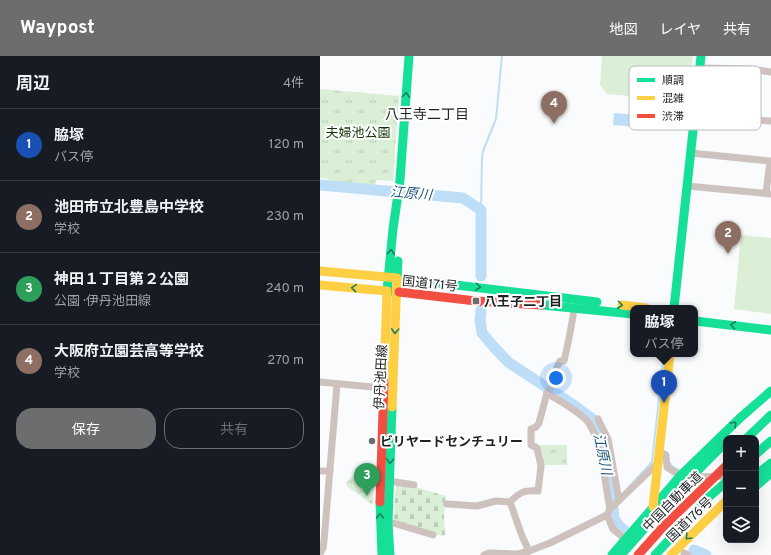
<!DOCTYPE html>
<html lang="ja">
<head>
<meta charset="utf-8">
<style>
	:root { --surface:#171b24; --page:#20242c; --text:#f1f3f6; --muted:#9ea1a6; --line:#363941; --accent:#6b6d6f }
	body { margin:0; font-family:Overpass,"Noto Sans JP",sans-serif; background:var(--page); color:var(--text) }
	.controls { position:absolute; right:12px; bottom:12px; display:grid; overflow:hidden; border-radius:8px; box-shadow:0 4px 16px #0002 }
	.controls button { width:36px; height:36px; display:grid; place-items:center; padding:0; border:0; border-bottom:1px solid var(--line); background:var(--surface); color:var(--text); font:20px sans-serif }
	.you { position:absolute; left:236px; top:322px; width:14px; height:14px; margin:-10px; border:3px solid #fff; border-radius:50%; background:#1a73e8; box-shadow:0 0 0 6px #1a73e833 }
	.badge { display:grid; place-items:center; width:26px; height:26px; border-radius:50%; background:var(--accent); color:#fff; font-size:13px; font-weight:700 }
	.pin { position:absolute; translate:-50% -33px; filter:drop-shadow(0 1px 2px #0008) }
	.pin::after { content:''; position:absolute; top:21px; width:14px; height:12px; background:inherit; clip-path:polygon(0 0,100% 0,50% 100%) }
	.popup { position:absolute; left:310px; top:249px; width:68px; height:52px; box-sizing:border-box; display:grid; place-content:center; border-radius:8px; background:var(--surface); filter:drop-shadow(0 1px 3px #0005); font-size:13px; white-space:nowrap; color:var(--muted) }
	.popup b { font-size:15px; color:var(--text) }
	.popup::after { content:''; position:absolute; left:50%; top:100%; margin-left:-8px; border:8px solid transparent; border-top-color:var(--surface) }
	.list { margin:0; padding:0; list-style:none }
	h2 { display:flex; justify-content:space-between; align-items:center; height:52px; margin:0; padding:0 16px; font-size:17px }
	h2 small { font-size:13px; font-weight:400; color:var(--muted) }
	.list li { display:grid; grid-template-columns:26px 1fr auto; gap:12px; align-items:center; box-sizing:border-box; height:72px; padding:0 16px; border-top:1px solid var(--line) }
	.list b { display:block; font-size:15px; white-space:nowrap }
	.list p { margin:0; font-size:13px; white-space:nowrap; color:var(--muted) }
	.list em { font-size:13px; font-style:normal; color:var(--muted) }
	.actions { display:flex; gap:8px; padding:12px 16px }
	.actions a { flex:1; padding:9px 0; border:1px solid var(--accent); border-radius:16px; text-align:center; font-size:14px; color:var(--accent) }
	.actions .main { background:var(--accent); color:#fff }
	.icon { flex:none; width:22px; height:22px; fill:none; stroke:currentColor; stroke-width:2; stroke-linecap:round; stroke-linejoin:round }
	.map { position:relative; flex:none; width:451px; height:499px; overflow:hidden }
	header { display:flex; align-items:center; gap:24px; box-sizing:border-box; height:56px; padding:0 20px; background:var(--accent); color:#fff }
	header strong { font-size:19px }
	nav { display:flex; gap:22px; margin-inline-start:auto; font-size:14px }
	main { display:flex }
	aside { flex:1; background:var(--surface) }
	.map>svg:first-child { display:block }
</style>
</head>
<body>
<header>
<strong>Waypost</strong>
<nav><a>地図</a><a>レイヤ</a><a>共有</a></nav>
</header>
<main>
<aside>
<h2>周辺<small>4件</small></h2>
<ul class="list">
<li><span class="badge" style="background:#1a4fb4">1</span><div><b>脇塚</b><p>バス停</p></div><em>120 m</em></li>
<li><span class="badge" style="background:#8d6e63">2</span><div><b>池田市立北豊島中学校</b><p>学校</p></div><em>230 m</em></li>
<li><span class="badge" style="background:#2e9e5b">3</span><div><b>神田１丁目第２公園</b><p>公園 · 伊丹池田線</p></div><em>240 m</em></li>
<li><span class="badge" style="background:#8d6e63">4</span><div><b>大阪府立園芸高等学校</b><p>学校</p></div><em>270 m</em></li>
</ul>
<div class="actions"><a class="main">保存</a><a>共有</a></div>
</aside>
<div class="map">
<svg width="451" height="499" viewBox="0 0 451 499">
	<defs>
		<pattern id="cemetery-stones" width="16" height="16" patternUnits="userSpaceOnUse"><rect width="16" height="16" fill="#daefd5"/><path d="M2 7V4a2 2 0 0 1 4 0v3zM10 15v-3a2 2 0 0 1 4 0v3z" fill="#bbcdb7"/></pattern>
		<pattern id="park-tufts" width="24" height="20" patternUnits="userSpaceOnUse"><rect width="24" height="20" fill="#daefd5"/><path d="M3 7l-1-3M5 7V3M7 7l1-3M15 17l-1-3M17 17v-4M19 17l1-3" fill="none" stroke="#bbcdb7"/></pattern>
	</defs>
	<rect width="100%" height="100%" fill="#f9fbfd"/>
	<g fill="#daefd5">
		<polygon points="282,0 373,0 368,45 287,38 280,29"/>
		<polygon points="421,179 451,182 451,258 414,253"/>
	</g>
	<polygon fill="url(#cemetery-stones)" points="77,429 94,433 95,431 126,440 124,459 125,479 122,480 74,465 75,437"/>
	<g fill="url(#park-tufts)">
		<polygon points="0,33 79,40 73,125 56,124 55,129 8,125 8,123 0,122"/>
		<polygon points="220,389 247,389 247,409 223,409"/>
		<polygon points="37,418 45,420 44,430 54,430 53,448 51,448 27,430 26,427 34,419"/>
	</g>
	<polygon fill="#bedef7" points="294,57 317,59 316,71 293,69"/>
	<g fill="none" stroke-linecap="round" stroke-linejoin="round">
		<g stroke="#bedef7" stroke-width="2">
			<polyline points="161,154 162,102 163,95 176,63 182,0"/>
			<polyline points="349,406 353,411 359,414"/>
			<polyline points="307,433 332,406 344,298"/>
		</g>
		<g stroke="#bedef7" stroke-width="11">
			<polyline points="0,129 143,142 161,154 161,220"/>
			<polyline points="161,254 160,264 162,277 173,290 188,306 252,348 275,365 282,381 292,441 294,462 299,470 305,475"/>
			<polyline points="374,494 386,499"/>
		</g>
		<g stroke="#cec2be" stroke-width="7">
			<polyline points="379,12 431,13 451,16"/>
			<polyline points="375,60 451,65"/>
			<polyline points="371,97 450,105 446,137"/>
			<polyline points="367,130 451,138"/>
			<polyline points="0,326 63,332"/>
			<path d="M227,337C241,346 257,354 268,366C282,384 285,429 290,453"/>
			<polyline points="278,363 288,383 299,444"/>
			<polyline points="340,396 346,399 347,411 356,417"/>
			<polyline points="0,415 10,415"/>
			<polyline points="376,421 406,420"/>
			<polyline points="69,425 94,429"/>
			<path d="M190,446C200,436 204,434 218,435L221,410L217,392L211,389V373L216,371L219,367L227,337L234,327L237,311L240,305H244C248,287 252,271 254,252"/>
			<polyline points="127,448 157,450 176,445 190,446 202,480 209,495"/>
			<polyline points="287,459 293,473 305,483"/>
			<polyline points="68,467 73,467 113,479"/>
			<polyline points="364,497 368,499"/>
			<polyline points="0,498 3,492 4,485 17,328"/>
			<polyline points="164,499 169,497 198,498 209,495 230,487 287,459 290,453 339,406"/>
		</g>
		<g stroke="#16e098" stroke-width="9">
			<polyline points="78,205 77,222 277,246"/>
			<polyline points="79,236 67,235 73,173 80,124 89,0"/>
			<polyline points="222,249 313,258"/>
			<polyline points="354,252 381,0"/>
			<polyline points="375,265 451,274"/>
			<polyline points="427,382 451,359"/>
			<polyline points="436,398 451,385"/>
			<polyline points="436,430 451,417"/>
			<polyline points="60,446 62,499"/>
			<polyline points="70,499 68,467 72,351"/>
			<polyline points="292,499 361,419 420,362 451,335"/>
			<polyline points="335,499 389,441 406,426"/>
		</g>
		<g stroke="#ffcf43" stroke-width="9">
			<polyline points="0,215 77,222 72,351"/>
			<polyline points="0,229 67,235 64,326"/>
			<polyline points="302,249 326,252"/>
			<polyline points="333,451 350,298"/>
			<polyline points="351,499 406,445"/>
		</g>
		<g stroke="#f24e42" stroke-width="9">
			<polyline points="79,236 156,245 222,249"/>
			<polyline points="60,446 64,326"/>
		</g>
		<g stroke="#16e098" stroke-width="9">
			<polyline points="436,419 451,407"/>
			<polyline points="301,499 361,431 406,386"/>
		</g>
		<polyline stroke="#f24e42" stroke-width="9" points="318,499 343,471 406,410"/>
	</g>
	<defs><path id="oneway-chevron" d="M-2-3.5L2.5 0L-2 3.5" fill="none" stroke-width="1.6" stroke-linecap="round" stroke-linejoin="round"/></defs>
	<g stroke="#1a805e">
		<use href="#oneway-chevron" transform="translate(86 39) rotate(-85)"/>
		<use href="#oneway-chevron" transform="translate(71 196) rotate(-85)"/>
		<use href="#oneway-chevron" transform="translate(158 231) rotate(7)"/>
		<use href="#oneway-chevron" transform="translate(34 232) rotate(-175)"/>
		<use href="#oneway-chevron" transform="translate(300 249) rotate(7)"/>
		<use href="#oneway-chevron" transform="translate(413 269) rotate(-173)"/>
		<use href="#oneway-chevron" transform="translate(75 275) rotate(93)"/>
		<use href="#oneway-chevron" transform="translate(414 368) rotate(-45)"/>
		<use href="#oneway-chevron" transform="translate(70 405) rotate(93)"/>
		<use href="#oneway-chevron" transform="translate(60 460) rotate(-91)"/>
		<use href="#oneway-chevron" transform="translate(368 481) rotate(135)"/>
	</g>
	<g fill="#6b6d6f" stroke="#fff" stroke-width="1.5">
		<rect x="152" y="241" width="8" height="8" rx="2"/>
		<circle cx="52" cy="385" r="4"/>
	</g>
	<g text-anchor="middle" stroke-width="4" stroke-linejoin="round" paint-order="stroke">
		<g font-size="13" fill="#123603" stroke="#fff">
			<text x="38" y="81">夫婦池公園</text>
		</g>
		<g font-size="13" fill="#1e2023" stroke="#fff">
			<text transform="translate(110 227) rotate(6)" y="5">国道171号</text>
			<text transform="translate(60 321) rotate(-87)" y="5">伊丹池田線</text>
			<text transform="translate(352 445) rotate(-45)" y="5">中国自動車道</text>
			<text transform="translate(369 463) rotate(-44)" y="5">国道176号</text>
		</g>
		<g font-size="13" font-weight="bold" fill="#1e2023" stroke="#fff" text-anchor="start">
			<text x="164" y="250">八王子二丁目</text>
			<text x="60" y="390">ビリヤードセンチュリー</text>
		</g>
		<g font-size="14" fill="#1e2023" stroke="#fff">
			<text x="107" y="63">八王寺二丁目</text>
		</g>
		<g font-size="14" font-style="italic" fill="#1f587f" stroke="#fff">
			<text transform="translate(91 137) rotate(5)" y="5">江原川</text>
			<text transform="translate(283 398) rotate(78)" y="5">江原川</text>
		</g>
	</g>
	<rect x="309" y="10" width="132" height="64" rx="6" fill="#fff" stroke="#bcbcbd" stroke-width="1"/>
	<rect x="317" y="22" width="18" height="4" fill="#16e098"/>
	<rect x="317" y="40" width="18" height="4" fill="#ffcf43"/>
	<rect x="317" y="58" width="18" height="4" fill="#f24e42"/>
	<g font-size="11" fill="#1e2023">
		<text x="342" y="28">順調</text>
		<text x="342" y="46">混雑</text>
		<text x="342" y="64">渋滞</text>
	</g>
</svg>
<div class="controls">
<button>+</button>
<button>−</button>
<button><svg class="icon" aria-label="layers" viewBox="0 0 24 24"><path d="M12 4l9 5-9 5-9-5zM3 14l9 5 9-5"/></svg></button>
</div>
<div class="you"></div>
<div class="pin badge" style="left:344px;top:347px;background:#1a4fb4">1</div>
<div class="popup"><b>脇塚</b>バス停</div>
<div class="pin badge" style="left:408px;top:198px;background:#8d6e63">2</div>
<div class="pin badge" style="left:47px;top:440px;background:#2e9e5b">3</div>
<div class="pin badge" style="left:234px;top:68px;background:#8d6e63">4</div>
</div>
</main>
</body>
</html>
